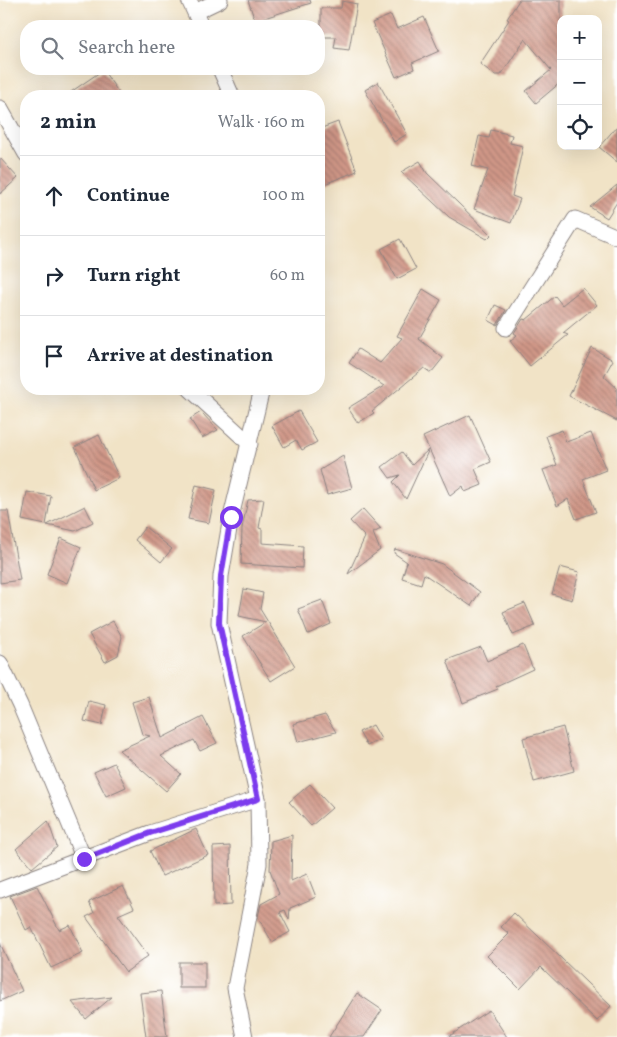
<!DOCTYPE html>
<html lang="en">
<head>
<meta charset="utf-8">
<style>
	:root { --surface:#fff; --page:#f2f2f3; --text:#1f2937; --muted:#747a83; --line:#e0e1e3 }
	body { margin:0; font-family:Vollkorn,serif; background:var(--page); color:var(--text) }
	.controls { position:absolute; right:15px; top:15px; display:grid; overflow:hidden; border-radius:10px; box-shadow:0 5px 20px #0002 }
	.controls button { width:45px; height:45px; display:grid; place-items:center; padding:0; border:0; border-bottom:1px solid var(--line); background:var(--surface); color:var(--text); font:25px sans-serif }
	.stop { position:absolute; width:15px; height:15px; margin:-11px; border:4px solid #7c3aed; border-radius:50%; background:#fff }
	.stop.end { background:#7c3aed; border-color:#fff; box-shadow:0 1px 5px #0008 }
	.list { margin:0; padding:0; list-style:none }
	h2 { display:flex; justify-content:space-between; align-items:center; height:65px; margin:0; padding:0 20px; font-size:21px }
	h2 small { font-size:16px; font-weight:400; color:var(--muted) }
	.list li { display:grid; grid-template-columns:32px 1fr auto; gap:15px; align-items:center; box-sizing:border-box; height:80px; padding:0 20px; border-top:1px solid var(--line) }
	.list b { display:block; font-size:19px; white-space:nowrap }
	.list em { font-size:16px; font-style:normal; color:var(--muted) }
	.icon { flex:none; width:28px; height:28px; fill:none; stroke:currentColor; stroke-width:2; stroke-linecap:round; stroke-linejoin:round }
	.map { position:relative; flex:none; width:617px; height:1037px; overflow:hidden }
	.search { position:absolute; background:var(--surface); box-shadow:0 5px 20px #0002; left:20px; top:20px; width:305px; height:55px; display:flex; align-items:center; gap:12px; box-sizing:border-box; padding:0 18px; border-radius:20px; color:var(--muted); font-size:19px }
	.panel { position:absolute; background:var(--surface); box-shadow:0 5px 20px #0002; left:20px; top:90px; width:305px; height:305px; border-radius:20px }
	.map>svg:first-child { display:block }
</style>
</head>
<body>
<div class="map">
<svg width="617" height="1037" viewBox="0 0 617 1037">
	<defs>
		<pattern id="building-back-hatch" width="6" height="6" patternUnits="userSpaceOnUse" patternTransform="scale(1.25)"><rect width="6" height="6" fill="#d09787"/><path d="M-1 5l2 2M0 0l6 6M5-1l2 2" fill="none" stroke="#a87b70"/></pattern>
	</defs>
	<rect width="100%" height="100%" fill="#fff"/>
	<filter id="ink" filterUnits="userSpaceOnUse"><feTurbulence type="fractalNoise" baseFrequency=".02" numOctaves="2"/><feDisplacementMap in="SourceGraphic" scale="10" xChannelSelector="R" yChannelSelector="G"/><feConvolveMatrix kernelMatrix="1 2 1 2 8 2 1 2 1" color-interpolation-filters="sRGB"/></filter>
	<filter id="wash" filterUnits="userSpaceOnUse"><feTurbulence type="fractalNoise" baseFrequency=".0096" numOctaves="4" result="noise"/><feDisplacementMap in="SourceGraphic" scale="20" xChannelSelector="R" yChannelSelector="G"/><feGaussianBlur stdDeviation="1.12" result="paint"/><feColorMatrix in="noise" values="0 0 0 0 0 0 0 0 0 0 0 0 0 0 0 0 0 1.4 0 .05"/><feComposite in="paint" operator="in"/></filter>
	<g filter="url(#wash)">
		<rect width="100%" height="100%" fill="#f1e3c6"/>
		<g id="blocks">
			<g fill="url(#building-back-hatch)">
				<polygon points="248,0 310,0 311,3 255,21"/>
				<polygon points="519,0 561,0 561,82 536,103 526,91 551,70 525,39 501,75 495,75 480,64 509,20 507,19"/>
				<polygon points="342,1 357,4 349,50 334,48 336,37 321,37 321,8 341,8"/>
				<polygon points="391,15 397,29 424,17 439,51 412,63 414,69 396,77 372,23"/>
				<polygon points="103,70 121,96 65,96"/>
				<polygon points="378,82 407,134 394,142 365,90"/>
				<polygon points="338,122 357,171 322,185 319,175 319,129"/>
				<polygon points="617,126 617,162 599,147"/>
				<polygon points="491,130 512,135 510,143 523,146 512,196 520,199 511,223 474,209 488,170 472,166 479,136 489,138"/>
				<polygon points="0,158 18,178 0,194"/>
				<polygon points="420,161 427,173 491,235 487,239 449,217 401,172"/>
				<polygon points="617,185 617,202 607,218 590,207"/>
				<polygon points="400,239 416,269 397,279 381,249"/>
				<polygon points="583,288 597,305 563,333 568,335 530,366 510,341 517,335 514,333 523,319 526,320 555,296 562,305"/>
				<polygon points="423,289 441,300 419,339 443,358 431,373 424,368 372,411 374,413 358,423 348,408 384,386 349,363 358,349 380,363 402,338 397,336"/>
				<polygon points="495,305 506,310 497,325 488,320"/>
				<polygon points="592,348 613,360 604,376 617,388 617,421 569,396"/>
				<polygon points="299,411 317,442 302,450 296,440 284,447 272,426"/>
				<polygon points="201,412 218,430 202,438 190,419"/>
				<polygon points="470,415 491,462 475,469 482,485 465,492 463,486 450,496 429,449 406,499 393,482 400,475 390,478 382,467 402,452 412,465 429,449 423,437"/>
				<polygon points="562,430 566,442 591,433 606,470 583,479 596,512 576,519 568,499 557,506 543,470 557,465 546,436"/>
				<polygon points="99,435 119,478 94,490 75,447"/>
				<polygon points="343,456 352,488 327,495 320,470"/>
				<polygon points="196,485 216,490 209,523 188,519"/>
				<polygon points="27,492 51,496 46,525 22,520"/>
				<polygon points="264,499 259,528 262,529 262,543 303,546 302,568 241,564 242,528 248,500"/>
				<polygon points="85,506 93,522 75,531 47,525"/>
				<polygon points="363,509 381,529 373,533 380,550 348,574 365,537 350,521"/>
				<polygon points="0,511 8,511 20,580 0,583"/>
				<polygon points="145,527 172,549 161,562 135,540"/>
				<polygon points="61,538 81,547 67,583 47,574"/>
				<polygon points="395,549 442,564 480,592 471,606 424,574 421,584 402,578 407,562 394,553"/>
				<polygon points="560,567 579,572 572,600 552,594"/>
				<polygon points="244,589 263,593 260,609 295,666 271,681 243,636 266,622 239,616"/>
				<polygon points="322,600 331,624 308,634 298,609"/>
				<polygon points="525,603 535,626 513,635 503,612"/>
				<polygon points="113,621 122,637 118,655 105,662 89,634"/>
				<polygon points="523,645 533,669 496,686 498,689 463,703 447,660 481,647 487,661"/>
				<polygon points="149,697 162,738 203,717 217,743 200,751 194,740 161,756 181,774 166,791 119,750 150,736 142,734 132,702"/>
				<polygon points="89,701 106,705 102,725 84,721"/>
				<polygon points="325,715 336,732 298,742 293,724"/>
				<polygon points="373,725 381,739 367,746 359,732"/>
				<polygon points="563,727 574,771 534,782 523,738"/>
				<polygon points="114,763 126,787 106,796 94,772"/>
				<polygon points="310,784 332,808 311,826 289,802"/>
				<polygon points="48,821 57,847 32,868 16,849"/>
				<polygon points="196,829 208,855 162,876 150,851"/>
				<polygon points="292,835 291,881 307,874 316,897 290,908 289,920 285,910 280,912 290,932 272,942 258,917 261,904 279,894 270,870 271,841"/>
				<polygon points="230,846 231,905 214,906 213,847"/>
				<polygon points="37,886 59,930 70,925 83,953 51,968 31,927 26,930 10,896"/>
				<polygon points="123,886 134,908 118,915 148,956 126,972 86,917 94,913 89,902"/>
				<polygon points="514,913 611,1006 597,1021 541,967 520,989 487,956 509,934 501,927"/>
				<polygon points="0,943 22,991 0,1001"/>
				<rect x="179" y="962" width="26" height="26"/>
				<polygon points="161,991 167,1037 146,1037 140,993"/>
				<polygon points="357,993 382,1010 364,1037 329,1037"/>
				<polygon points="112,997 86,1019 72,1002"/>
				<polygon points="489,1010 507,1037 448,1037"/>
			</g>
		</g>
	</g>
	<g filter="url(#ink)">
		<use href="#blocks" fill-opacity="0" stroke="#8a8280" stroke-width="1"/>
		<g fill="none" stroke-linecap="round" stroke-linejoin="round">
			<g stroke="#8a8280" stroke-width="17">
				<g id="street">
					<polyline points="189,0 201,26"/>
					<polyline points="195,12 220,0"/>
					<polyline points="220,69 232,96"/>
					<polyline points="0,108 26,154"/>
					<polyline points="506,328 575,219 617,237"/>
					<polyline points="190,389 250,444"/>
					<polyline points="0,663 20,705 84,859"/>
					<polyline points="0,890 150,833 258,799"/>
					<polyline points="245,1037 235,988 259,864 258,799 219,623 221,576 231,517 262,389"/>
				</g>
			</g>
			<use href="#street" stroke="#fff" stroke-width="15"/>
		</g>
	</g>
	<g fill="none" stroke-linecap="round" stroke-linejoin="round" filter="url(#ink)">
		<polyline stroke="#7c3aed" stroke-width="6" points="84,859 150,833 258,799 219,623 221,576 231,517"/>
	</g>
</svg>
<div class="controls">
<button>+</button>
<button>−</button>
<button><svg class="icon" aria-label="locate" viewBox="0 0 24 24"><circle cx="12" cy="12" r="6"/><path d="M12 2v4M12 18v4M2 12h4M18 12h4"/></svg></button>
</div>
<div class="stop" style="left:231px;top:517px"></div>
<div class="stop end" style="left:84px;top:859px"></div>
<div class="search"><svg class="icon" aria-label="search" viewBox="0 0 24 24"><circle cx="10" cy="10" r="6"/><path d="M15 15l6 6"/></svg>Search here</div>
<section class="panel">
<h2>2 min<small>Walk · 160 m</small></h2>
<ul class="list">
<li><svg class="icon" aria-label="ahead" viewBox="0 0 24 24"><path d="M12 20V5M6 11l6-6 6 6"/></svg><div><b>Continue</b></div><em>100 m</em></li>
<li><svg class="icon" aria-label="right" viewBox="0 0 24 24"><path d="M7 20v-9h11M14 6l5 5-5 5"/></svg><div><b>Turn right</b></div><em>60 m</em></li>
<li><svg class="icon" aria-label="arrive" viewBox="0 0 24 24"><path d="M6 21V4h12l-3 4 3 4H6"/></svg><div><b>Arrive at destination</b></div></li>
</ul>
</section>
</div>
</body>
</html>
